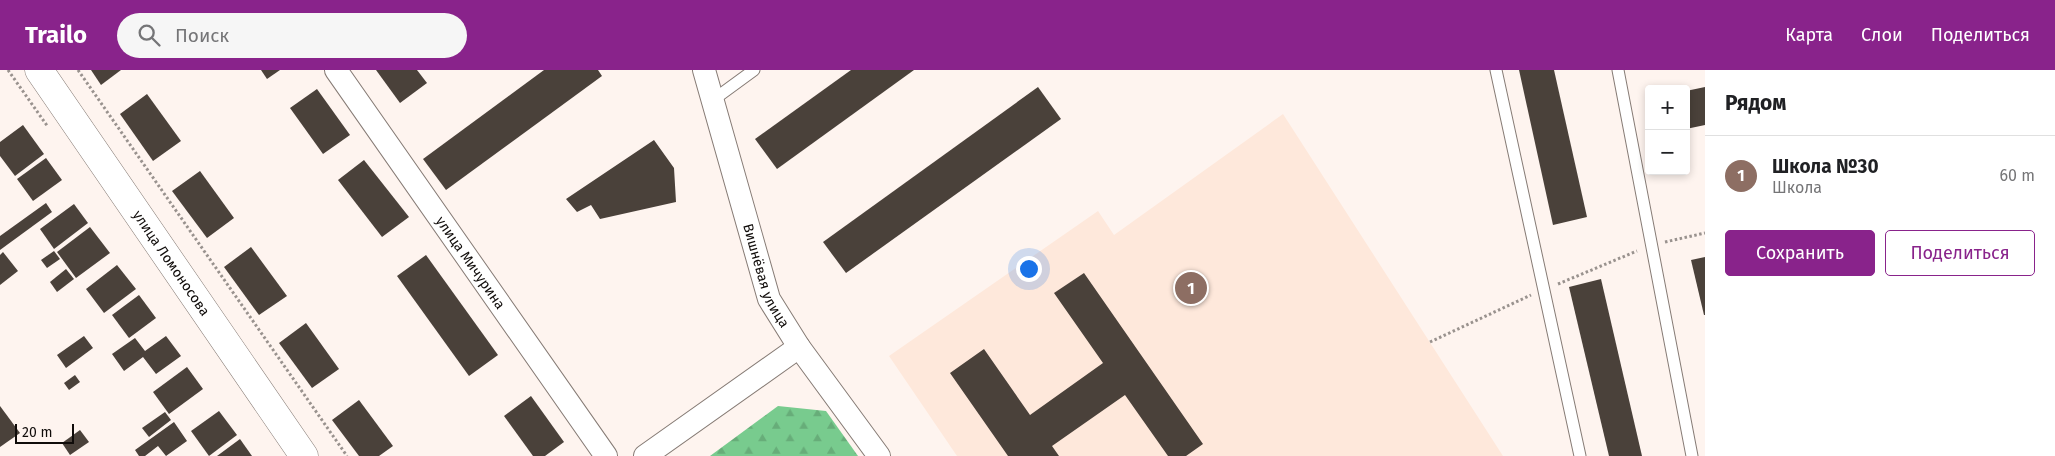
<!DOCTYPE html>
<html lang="ru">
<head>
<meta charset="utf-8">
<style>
	:root { --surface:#fff; --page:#f6f6f6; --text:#202124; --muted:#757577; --line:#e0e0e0; --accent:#89238b }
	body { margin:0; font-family:"Fira Sans",sans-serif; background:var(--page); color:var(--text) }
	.controls { position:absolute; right:15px; top:15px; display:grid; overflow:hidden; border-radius:5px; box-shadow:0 2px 8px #0003 }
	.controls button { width:45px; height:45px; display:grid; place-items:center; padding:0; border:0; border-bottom:1px solid var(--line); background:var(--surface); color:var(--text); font:25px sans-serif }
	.scale { position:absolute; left:15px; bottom:12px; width:59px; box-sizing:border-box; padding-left:5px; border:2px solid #100c0a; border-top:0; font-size:14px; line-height:18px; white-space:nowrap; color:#100c0a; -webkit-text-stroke:4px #fef4ef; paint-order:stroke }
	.you { position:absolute; left:1028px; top:198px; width:18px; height:18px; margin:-12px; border:4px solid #fff; border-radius:50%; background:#1a73e8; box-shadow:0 0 0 8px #1a73e833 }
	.badge { display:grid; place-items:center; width:32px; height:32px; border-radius:50%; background:var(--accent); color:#fff; font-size:16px; font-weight:700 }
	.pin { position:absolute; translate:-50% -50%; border:2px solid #fff; box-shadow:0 1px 5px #0006 }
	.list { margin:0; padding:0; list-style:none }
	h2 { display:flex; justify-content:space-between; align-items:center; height:65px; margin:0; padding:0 20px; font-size:21px }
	h2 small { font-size:16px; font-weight:400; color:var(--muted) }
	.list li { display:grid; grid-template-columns:32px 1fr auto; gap:15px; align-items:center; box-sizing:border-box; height:80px; padding:0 20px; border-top:1px solid var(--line) }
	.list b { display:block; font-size:19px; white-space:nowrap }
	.list p { margin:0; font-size:16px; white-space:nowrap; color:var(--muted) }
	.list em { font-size:16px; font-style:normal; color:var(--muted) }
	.actions { display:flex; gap:10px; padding:15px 20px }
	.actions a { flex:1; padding:11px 0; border:1px solid var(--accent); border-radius:5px; text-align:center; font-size:18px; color:var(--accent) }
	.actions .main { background:var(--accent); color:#fff }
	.icon { flex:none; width:28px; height:28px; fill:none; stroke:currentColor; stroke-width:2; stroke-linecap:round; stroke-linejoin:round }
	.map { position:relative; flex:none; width:1705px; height:386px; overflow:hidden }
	header { display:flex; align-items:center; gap:30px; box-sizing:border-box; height:70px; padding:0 25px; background:var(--accent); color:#fff }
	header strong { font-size:24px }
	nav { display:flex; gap:28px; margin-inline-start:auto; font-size:18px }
	.search { width:350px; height:45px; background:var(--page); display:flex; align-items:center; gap:12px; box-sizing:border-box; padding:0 18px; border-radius:28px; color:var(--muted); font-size:19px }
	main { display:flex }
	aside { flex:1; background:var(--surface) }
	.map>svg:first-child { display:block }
</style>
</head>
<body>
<header>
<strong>Trailo</strong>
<div class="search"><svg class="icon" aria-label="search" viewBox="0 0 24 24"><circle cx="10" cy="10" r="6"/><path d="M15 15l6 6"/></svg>Поиск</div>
<nav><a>Карта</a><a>Слои</a><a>Поделиться</a></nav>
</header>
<main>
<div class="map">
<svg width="1705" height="386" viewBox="0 0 1705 386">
	<defs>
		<pattern id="forest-firs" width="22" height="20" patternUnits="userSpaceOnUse" patternTransform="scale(1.25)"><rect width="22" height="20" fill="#78cb8e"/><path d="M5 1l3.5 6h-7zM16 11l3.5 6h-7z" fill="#67ad79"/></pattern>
	</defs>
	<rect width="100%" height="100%" fill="#fef4ef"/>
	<polygon fill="#fee8db" points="1283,44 1503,386 957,386 889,286 1098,141 1114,165"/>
	<polygon fill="url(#forest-firs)" points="778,336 826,341 858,386 710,386"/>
	<g fill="#4a413a">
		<polygon points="91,0 121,0 101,15"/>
		<polygon points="261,0 280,0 267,9"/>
		<polygon points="376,0 417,0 427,13 400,33"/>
		<polygon points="544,0 598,0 602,6 446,120 423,89"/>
		<polygon points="851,0 914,0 777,99 755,69"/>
		<polygon points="1519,0 1554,0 1587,147 1553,155"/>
		<polygon points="1038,17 1061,49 846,203 823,172"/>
		<polygon points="1705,17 1705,55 1686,59 1686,21"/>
		<polygon points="317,19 350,65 323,84 290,38"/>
		<polygon points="147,24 181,71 153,91 120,44"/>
		<polygon points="23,55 44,84 15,106 0,86 0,72"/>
		<polygon points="654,70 674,98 676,132 600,149 591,135 577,142 566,129"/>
		<polygon points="46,88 62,110 33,131 17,109"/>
		<polygon points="364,90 409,147 382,167 338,110"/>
		<polygon points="200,101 234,148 207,168 172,121"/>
		<polygon points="46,133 52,142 0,180 0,166"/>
		<polygon points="74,134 88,153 54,179 40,159"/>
		<polygon points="90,157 110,183 76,208 57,182"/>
		<polygon points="251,177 287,226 259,245 224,197"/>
		<polygon points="54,181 60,189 47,198 41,190"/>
		<polygon points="3,182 18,201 0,215 0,185"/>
		<polygon points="426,185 498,285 469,306 397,206"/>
		<polygon points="1705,187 1705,245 1704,245 1691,190"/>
		<polygon points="117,195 136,219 104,243 86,219"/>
		<polygon points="66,199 74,209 57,222 50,212"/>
		<polygon points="1084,203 1203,374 1186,386 1168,386 1125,325 1052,376 1059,386 1008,386 950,303 984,279 1030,345 1103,293 1054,223"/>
		<polygon points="1601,209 1642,386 1609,386 1569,217"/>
		<polygon points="139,225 156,248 129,268 112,245"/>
		<polygon points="306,253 339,299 312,318 279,273"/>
		<polygon points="84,266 93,278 66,298 57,285"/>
		<polygon points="166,266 181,286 156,304 143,287 124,301 112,284 135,268 145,281"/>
		<polygon points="187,297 203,319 169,344 153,322"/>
		<polygon points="75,305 80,312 69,320 64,313"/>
		<polygon points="531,326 564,372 545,386 533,386 504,346"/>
		<polygon points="359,330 393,376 379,386 359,386 332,350"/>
		<polygon points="0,336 20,363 0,377"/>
		<polygon points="219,341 237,365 209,386 191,361"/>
		<polygon points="165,342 171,350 149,367 142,358"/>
		<polygon points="174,352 187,371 166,386 158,376 145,386 139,386 135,380"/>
		<polygon points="80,360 89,372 70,385 62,373"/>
		<polygon points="240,369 252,386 217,386"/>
	</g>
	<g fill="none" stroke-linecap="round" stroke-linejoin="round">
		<g stroke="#867b75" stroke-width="13">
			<g id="lane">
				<polyline points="1496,0 1580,386"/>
				<polyline points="1618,0 1692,386"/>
				<polyline points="713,30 754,0"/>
			</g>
		</g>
		<g stroke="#867b75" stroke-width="24">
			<g id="street">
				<path id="s1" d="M336,0L606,386"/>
				<path id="s2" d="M704,0L769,229L799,277L879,386"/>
				<polyline points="645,386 799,277"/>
			</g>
		</g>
		<g stroke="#867b75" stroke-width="29">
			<g id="secondary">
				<path id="s3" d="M39,0L304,386"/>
			</g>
		</g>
		<g stroke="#99928e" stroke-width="3" stroke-dasharray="2.5 2.5" stroke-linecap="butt">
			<polyline points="8,0 48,57"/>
			<polyline points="78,0 347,386"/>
			<polyline points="1665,172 1705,163"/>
			<polyline points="1558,214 1637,181"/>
			<polyline points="1430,272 1531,225"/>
		</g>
		<use href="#lane" stroke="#fff" stroke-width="11"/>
		<use href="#street" stroke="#fff" stroke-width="22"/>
		<use href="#secondary" stroke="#fff" stroke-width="28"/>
	</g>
	<g text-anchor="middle" stroke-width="5" stroke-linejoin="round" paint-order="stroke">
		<g font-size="14" fill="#100c0a" stroke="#fef4ef">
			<text dy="5" stroke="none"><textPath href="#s3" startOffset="234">улица Ломоносова</textPath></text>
			<text dy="5" stroke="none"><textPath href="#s1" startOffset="235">улица Мичурина</textPath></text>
			<text dy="5" stroke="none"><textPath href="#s2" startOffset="215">Вишнёвая улица</textPath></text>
		</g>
	</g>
</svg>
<div class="controls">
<button>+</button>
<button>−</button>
</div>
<div class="scale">20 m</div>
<div class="you"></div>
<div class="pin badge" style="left:1191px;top:218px;background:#8d6e63">1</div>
</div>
<aside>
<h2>Рядом<small></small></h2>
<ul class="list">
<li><span class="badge" style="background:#8d6e63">1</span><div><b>Школа №30</b><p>Школа</p></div><em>60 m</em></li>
</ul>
<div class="actions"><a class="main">Сохранить</a><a>Поделиться</a></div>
</aside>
</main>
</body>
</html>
